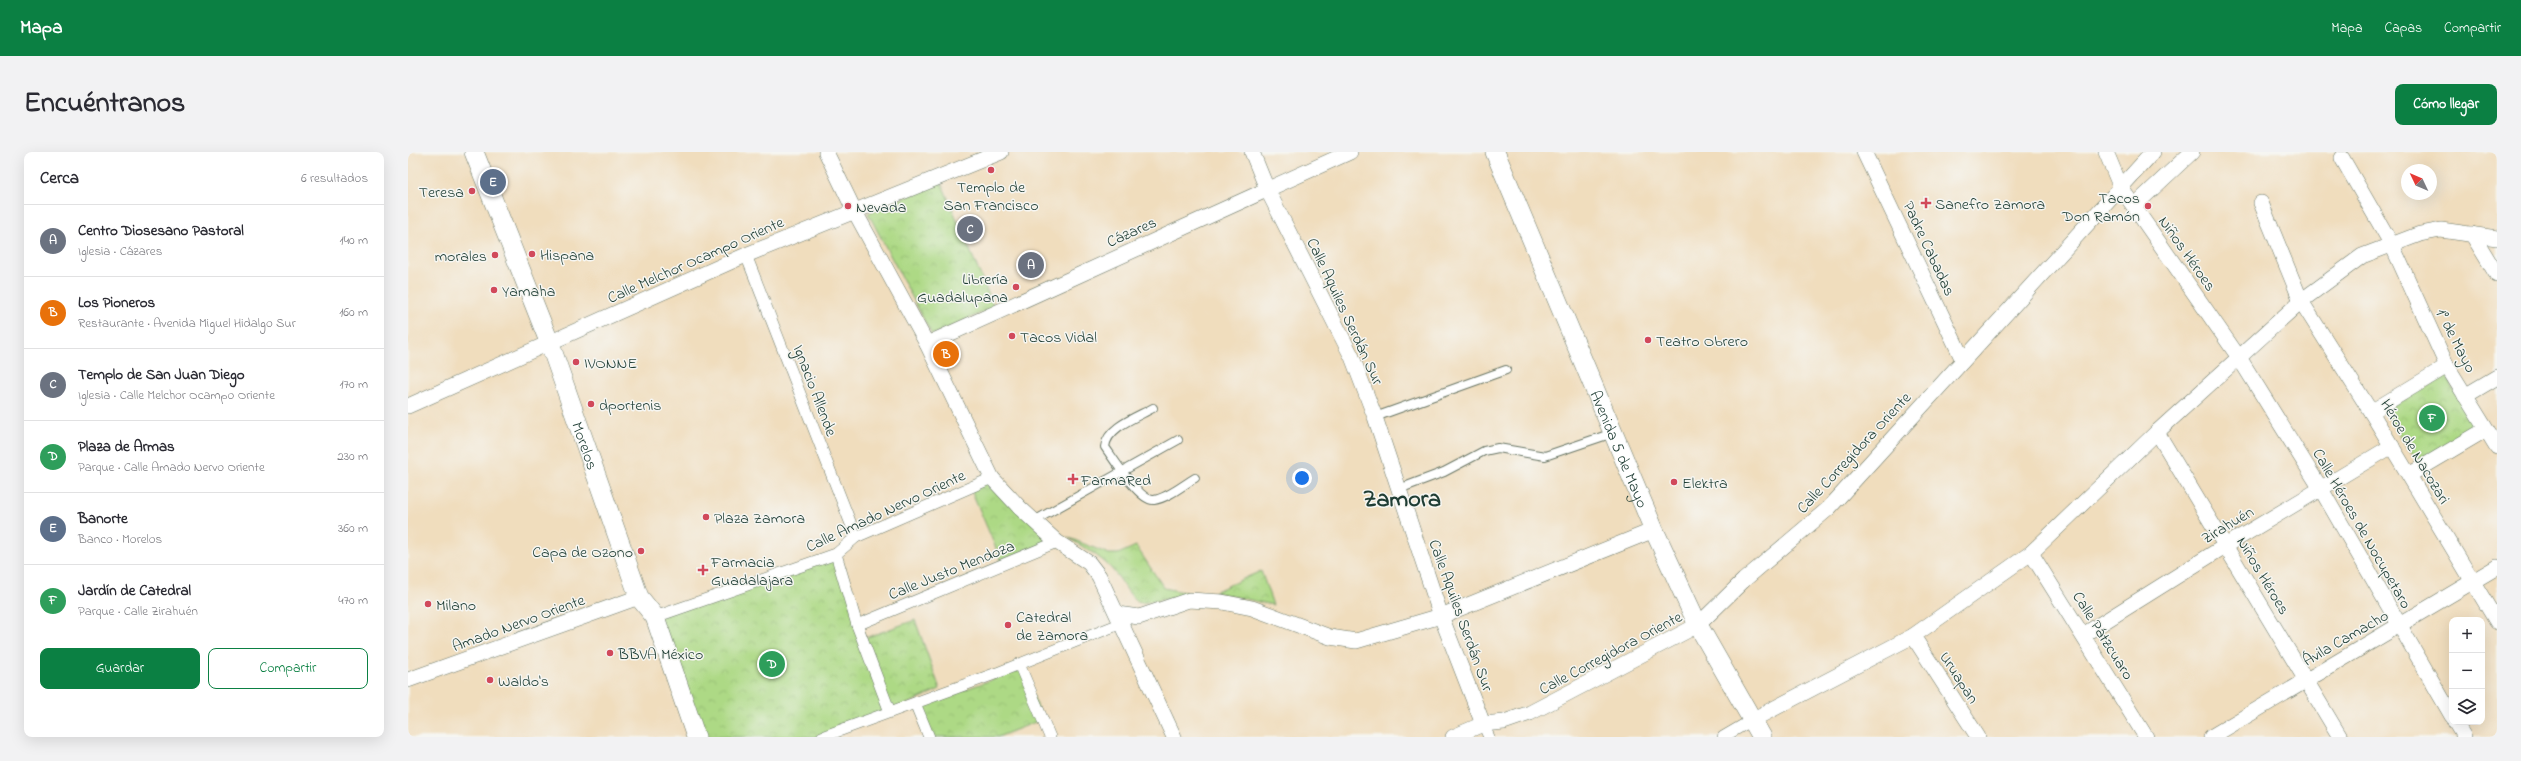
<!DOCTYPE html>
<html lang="es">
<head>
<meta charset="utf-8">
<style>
	:root { --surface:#fff; --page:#f2f2f3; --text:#2b2b33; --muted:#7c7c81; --line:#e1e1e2; --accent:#0b8043 }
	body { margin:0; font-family:"Indie Flower",sans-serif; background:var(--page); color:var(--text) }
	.controls { position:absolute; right:12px; bottom:12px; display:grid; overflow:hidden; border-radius:8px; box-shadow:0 4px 16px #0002 }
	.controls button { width:36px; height:36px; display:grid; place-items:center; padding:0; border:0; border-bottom:1px solid var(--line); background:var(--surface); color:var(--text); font:20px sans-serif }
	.compass { position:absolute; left:1993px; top:12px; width:36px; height:36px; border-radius:50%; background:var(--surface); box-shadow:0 4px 16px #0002; rotate:314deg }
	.you { position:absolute; left:894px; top:326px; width:14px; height:14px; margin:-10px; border:3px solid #fff; border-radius:50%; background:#1a73e8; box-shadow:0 0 0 6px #1a73e833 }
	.badge { display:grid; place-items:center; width:26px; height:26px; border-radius:50%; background:var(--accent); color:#fff; font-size:13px; font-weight:700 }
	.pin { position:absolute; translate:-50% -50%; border:2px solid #fff; box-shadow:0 1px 4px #0006 }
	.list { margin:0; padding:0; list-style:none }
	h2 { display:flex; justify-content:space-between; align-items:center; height:52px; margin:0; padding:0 16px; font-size:17px }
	h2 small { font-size:13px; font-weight:400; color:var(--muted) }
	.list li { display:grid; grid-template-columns:26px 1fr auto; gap:12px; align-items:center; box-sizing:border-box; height:72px; padding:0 16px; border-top:1px solid var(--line) }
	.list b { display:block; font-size:15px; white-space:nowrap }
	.list p { margin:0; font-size:13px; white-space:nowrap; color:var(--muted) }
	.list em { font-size:13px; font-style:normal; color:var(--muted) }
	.actions { display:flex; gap:8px; padding:12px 16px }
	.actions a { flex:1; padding:9px 0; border:1px solid var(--accent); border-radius:8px; text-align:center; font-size:14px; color:var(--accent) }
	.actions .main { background:var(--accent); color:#fff }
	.icon { flex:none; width:22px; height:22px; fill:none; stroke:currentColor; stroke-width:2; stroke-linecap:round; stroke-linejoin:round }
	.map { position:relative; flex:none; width:2089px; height:585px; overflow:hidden; border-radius:8px }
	header { display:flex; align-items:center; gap:24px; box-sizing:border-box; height:56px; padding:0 20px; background:var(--accent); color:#fff }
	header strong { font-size:19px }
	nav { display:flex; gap:22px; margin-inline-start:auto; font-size:14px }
	.intro { display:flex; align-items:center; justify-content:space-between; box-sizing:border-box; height:96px; padding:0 24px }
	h1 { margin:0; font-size:28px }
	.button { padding:10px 18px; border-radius:8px; background:var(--accent); color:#fff; font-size:14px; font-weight:700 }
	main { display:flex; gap:24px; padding:0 24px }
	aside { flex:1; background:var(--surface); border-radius:8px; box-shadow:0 4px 16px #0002 }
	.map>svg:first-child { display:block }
</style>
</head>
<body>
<header>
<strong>Mapa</strong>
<nav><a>Mapa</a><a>Capas</a><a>Compartir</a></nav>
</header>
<div class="intro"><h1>Encuéntranos</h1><a class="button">Cómo llegar</a></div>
<main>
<aside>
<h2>Cerca<small>6 resultados</small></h2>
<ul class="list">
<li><span class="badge" style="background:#6b7280">A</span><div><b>Centro Diosesano Pastoral</b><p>Iglesia · Cázares</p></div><em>140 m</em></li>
<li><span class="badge" style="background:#e8710a">B</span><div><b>Los Pioneros</b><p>Restaurante · Avenida Miguel Hidalgo Sur</p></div><em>160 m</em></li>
<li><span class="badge" style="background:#6b7280">C</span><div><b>Templo de San Juan Diego</b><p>Iglesia · Calle Melchor Ocampo Oriente</p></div><em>170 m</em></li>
<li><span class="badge" style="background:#2e9e5b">D</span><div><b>Plaza de Armas</b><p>Parque · Calle Amado Nervo Oriente</p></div><em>230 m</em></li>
<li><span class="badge" style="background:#5c6f8a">E</span><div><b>Banorte</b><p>Banco · Morelos</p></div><em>360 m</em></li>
<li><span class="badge" style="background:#2e9e5b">F</span><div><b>Jardín de Catedral</b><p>Parque · Calle Zirahuén</p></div><em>470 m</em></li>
</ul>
<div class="actions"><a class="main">Guardar</a><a>Compartir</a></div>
</aside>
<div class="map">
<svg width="2089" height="585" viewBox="0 0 2089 585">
	<defs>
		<pattern id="park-crowns" width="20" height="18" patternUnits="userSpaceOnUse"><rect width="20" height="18" fill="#add985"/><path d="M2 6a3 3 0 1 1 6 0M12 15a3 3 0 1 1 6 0" fill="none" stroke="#94bb73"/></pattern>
	</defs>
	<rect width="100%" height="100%" fill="#f6f6f2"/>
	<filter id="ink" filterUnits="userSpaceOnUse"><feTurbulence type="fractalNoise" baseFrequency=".025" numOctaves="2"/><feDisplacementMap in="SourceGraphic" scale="8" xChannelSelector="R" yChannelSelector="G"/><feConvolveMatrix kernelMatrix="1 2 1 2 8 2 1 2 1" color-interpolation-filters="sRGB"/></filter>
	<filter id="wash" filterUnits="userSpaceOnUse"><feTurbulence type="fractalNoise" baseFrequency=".012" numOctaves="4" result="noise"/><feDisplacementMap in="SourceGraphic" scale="16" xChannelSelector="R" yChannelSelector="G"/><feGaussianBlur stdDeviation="0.9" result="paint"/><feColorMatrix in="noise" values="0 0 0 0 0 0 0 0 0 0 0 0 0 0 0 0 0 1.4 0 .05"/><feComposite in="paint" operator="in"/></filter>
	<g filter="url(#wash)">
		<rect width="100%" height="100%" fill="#f0ddbd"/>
		<g fill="url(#park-crowns)" stroke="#668b5c">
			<polygon points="533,30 586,155 524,183 460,61"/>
			<polygon points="2038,224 2070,276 2011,312 1976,259"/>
			<polygon points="584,326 649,390 595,413 562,335"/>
			<path d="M659,385L701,402H710L728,394L756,436L790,443L731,451C720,443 716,431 707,421C695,405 676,396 659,385Z"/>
			<polygon points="428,402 457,486 507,468 532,537 482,560 410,585 288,585 247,465"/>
			<polygon points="853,419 865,453 806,440"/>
			<polygon points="613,517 635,567 590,585 521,585 509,555"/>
		</g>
	</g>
	<g filter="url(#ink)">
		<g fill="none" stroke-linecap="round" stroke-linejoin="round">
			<g stroke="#687564" stroke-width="10">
				<g id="service">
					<path d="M745,256C729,265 699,275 697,295C705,306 732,350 746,348C760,346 775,333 787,326"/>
					<polyline points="967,265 1098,218"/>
					<polyline points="991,337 1036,320 1076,299 1090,296 1137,304 1205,281"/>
					<polyline points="626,369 770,288"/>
				</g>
			</g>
			<g stroke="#687564" stroke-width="12">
				<g id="pedestrian">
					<polyline points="338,103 448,385"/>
					<polyline points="428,402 449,473 482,560"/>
					<polyline points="247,465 428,402 448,385 584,326"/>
					<polyline points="449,473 649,390"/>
					<polyline points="611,512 642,585"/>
					<polyline points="507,551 521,585"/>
					<polyline points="1075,572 1081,585"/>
					<polyline points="414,585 589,521 714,471"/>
					<polyline points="1315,585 1344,568"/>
				</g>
			</g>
			<g stroke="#687564" stroke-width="16">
				<g id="minor">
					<polyline points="418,0 446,58 519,192 584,326 612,356 649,390 681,411 691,424 766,585"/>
					<polyline points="844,0 859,37 944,205 967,265 1033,464 1075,572"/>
					<polyline points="1456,0 1555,208"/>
					<polyline points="1698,0 1713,36 1832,207 1913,337 2044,564"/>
					<polyline points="1934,6 1984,93 2039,214 2089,295"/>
					<polyline points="1853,51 1893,149 1963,260 2089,470"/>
					<polyline points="1726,54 1784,0"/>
					<polyline points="2064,82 2089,123"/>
					<polyline points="519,192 942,0"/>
					<polyline points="2057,244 2089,225"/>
					<polyline points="0,254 338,103 593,0"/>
					<polyline points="1963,260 2039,214"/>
					<polyline points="1749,280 1932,585"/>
					<polyline points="2001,323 2077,278"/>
					<polyline points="1623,401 1738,585"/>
					<polyline points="709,462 731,465 781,448 814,450 844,456 922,485 948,489 1033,464 1246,378"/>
					<polyline points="1675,483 1817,394 1984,294"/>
					<polyline points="1505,484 1570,585"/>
					<polyline points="0,528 231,445"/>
					<polyline points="1344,568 1505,484 1623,401 1749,280 1893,149 1954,104 2012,82 2033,78 2089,86"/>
					<polyline points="2047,570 2056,585"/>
					<polyline points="1045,585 1075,572 1096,570 1122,561 1290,473 1336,428 1421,356 1745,0"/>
					<polyline points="1803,585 2089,415"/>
				</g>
			</g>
			<g stroke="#687564" stroke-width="20">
				<g id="tertiary">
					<path id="s1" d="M66,0L142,192L231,445L247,465L288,585"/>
					<path id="s2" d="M1087,0L1246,378L1290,473L1354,585"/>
				</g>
			</g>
			<use href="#service" stroke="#fff" stroke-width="8"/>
			<use href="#pedestrian" stroke="#fff" stroke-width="11"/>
			<use href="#minor" stroke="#fff" stroke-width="15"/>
			<use href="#tertiary" stroke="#fff" stroke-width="19"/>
		</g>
	</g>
	<g fill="#d1495b" stroke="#f6f6f2" stroke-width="1.5">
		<circle cx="583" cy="18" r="4"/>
		<circle cx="64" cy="39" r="4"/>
		<path d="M1516 45h4v4h4v4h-4v4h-4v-4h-4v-4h4z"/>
		<circle cx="440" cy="54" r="4"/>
		<circle cx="1740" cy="54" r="4"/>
		<circle cx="124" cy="102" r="4"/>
		<circle cx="87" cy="103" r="4"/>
		<circle cx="608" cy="135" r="4"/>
		<circle cx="86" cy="138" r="4"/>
		<circle cx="604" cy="184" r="4"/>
		<circle cx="1240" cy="188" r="4"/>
		<circle cx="168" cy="210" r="4"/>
		<circle cx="183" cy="252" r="4"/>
		<path d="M663 321h4v4h4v4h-4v4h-4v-4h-4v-4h4z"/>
		<circle cx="1266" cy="330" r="4"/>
		<circle cx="298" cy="365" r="4"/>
		<circle cx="233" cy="399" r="4"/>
		<path d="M293 412h4v4h4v4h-4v4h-4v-4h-4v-4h4z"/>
		<circle cx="20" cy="452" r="4"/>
		<circle cx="600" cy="473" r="4"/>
		<circle cx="202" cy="501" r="4"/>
		<circle cx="82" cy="528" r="4"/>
	</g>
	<g text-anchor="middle" stroke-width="3" stroke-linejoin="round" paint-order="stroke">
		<g font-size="16" fill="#1f3d34" stroke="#f6f6f2" text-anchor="start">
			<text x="583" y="40" text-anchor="middle">Templo de<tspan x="583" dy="18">San Francisco</tspan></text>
			<text x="56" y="45" text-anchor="end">Teresa</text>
			<text x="1732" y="51" text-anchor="end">Tacos<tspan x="1732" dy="18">Don Ramón</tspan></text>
			<text x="1527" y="57">Sanefro Zamora</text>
			<text x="448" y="60">Nevada</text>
			<text x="132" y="108">Hispana</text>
			<text x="79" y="109" text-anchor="end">morales</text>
			<text x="600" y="132" text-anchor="end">Librería<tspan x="600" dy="18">Guadalupana</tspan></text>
			<text x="94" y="144">Yamaha</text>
			<text x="612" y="190">Tacos Vidal</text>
			<text x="1248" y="194">Teatro Obrero</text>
			<text x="176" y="216">IVONNE</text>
			<text x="191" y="258">dportenis</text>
			<text x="673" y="333">FarmaRed</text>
			<text x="1274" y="336">Elektra</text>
			<text x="306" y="371">Plaza Zamora</text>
			<text x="225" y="405" text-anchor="end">Capa de Ozono</text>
			<text x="303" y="415">Farmacia<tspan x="303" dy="18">Guadalajara</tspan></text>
			<text x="28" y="458">Milano</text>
			<text x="608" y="470">Catedral<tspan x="608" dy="18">de Zamora</tspan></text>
			<text x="210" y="507">BBVA México</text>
			<text x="90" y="534">Waldo's</text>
		</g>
		<g font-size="16" fill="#1f3d34" stroke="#f6f6f2">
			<text transform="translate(723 79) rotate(-24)" y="6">Cázares</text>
			<text transform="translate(1522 96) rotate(65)" y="6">Padre Cabadas</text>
			<text transform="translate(1780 101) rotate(55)" y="6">Niños Héroes</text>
			<text transform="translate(287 107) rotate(-24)" y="6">Calle Melchor Ocampo Oriente</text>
			<text transform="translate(938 159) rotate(65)" y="6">Calle Aquiles Serdán Sur</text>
			<text transform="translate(2049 188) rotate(63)" y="6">1° de Mayo</text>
			<text transform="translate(408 238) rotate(69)" y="6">Ignacio Allende</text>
			<text dy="6" stroke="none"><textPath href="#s1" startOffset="314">Morelos</textPath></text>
			<text dy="6" stroke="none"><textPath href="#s2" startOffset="322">Avenida 5 de Mayo</textPath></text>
			<text transform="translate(2008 299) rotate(59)" y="6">Héroe de Nacozari</text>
			<text transform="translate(1445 300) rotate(-47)" y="6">Calle Corregidora Oriente</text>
			<text transform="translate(477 358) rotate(-25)" y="6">Calle Amado Nervo Oriente</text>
			<text transform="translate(1819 372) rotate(-31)" y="6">Zirahuén</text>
			<text transform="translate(1955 376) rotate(60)" y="6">Calle Héroes de Nocupetaro</text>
			<text transform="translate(543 417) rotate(-22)" y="6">Calle Justo Mendoza</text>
			<text transform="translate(1856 423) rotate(59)" y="6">Niños Héroes</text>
			<text transform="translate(1054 463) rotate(70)" y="6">Calle Aquiles Serdán Sur</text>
			<text transform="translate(110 470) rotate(-20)" y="6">Amado Nervo Oriente</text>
			<text transform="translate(1696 483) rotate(58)" y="6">Calle Pátzcuaro</text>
			<text transform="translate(1937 485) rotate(-30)" y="6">Ávila Camacho</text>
			<text transform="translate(1202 500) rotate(-28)" y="6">Calle Corregidora Oriente</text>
			<text transform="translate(1552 525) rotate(57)" y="6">Uruapan</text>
		</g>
		<g font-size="24" font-weight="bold" fill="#1f3d34" stroke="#f6f6f2">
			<text x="994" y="354">Zamora</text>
		</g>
	</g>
</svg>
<div class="controls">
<button>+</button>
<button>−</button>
<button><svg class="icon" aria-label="layers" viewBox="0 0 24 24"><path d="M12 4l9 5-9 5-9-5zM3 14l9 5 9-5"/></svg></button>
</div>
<svg class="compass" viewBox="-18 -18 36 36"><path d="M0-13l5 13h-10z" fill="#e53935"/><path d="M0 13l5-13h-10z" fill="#7c7c81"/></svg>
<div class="you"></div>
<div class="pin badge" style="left:623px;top:113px;background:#6b7280">A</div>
<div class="pin badge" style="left:538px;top:202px;background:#e8710a">B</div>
<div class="pin badge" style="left:562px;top:77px;background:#6b7280">C</div>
<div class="pin badge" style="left:364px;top:512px;background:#2e9e5b">D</div>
<div class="pin badge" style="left:85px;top:30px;background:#5c6f8a">E</div>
<div class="pin badge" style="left:2024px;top:266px;background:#2e9e5b">F</div>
</div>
</main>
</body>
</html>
